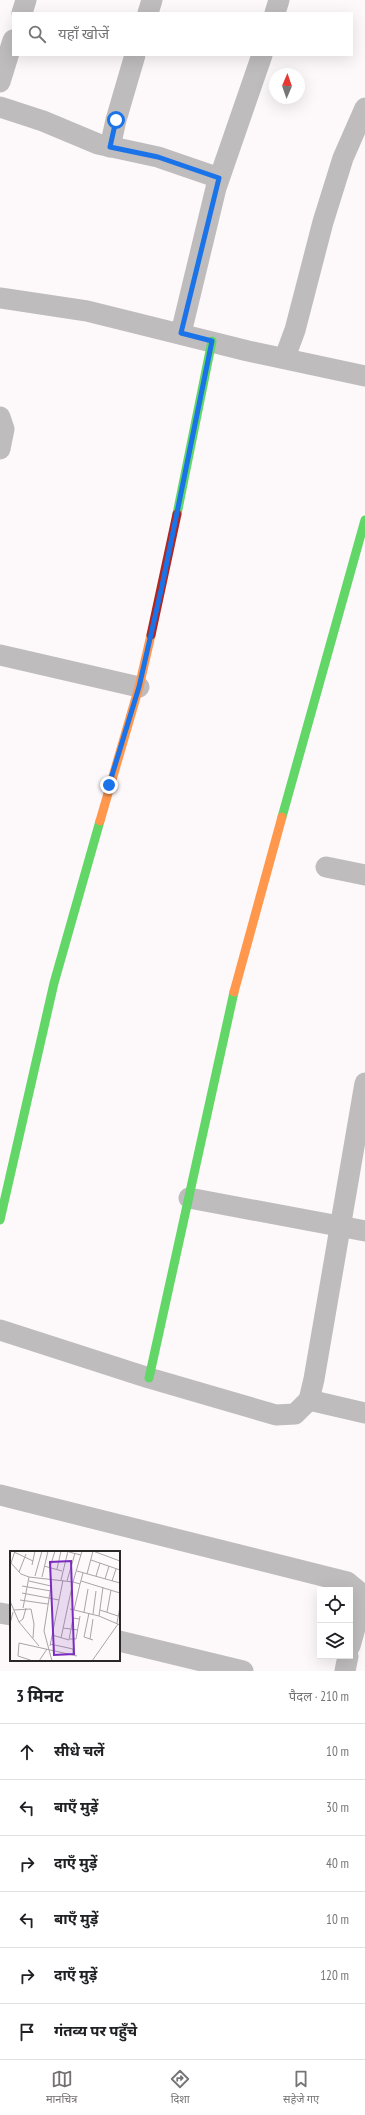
<!DOCTYPE html>
<html lang="hi">
<head>
<meta charset="utf-8">
<style>
	:root { --surface:#fff; --page:#f2f2f2; --text:#202124; --muted:#757577; --line:#e0e0e0; --accent:#747071 }
	body { margin:0; font-family:"PT Sans Narrow","Noto Sans Devanagari",sans-serif; background:var(--page); color:var(--text) }
	.controls { position:absolute; right:12px; bottom:12px; display:grid; overflow:hidden; border-radius:0px; box-shadow:0 4px 16px #0002 }
	.controls button { width:36px; height:36px; display:grid; place-items:center; padding:0; border:0; border-bottom:1px solid var(--line); background:var(--surface); color:var(--text); font:20px sans-serif }
	.compass { position:absolute; left:269px; top:68px; width:36px; height:36px; border-radius:50%; background:var(--surface); box-shadow:0 4px 16px #0002; rotate:2deg }
	.stop { position:absolute; width:12px; height:12px; margin:-9px; border:3px solid #1a73e8; border-radius:50%; background:#fff }
	.stop.end { background:#1a73e8; border-color:#fff; box-shadow:0 1px 4px #0008 }
	.list { margin:0; padding:0; list-style:none }
	h2 { display:flex; justify-content:space-between; align-items:center; height:52px; margin:0; padding:0 16px; font-size:17px }
	h2 small { font-size:13px; font-weight:400; color:var(--muted) }
	.list li { display:grid; grid-template-columns:26px 1fr auto; gap:12px; align-items:center; box-sizing:border-box; height:56px; padding:0 16px; border-top:1px solid var(--line) }
	.list b { display:block; font-size:15px; white-space:nowrap }
	.list em { font-size:13px; font-style:normal; color:var(--muted) }
	.icon { flex:none; width:22px; height:22px; fill:none; stroke:currentColor; stroke-width:2; stroke-linecap:round; stroke-linejoin:round }
	.map { position:relative; flex:none; width:365px; height:1671px; overflow:hidden }
	.search { position:absolute; background:var(--surface); box-shadow:0 4px 16px #0002; left:12px; right:12px; top:12px; height:44px; display:flex; align-items:center; gap:10px; box-sizing:border-box; padding:0 14px; border-radius:0px; color:var(--muted); font-size:15px }
	.sheet { height:388px; background:var(--surface) }
	nav { display:flex; justify-content:space-around; align-items:center; box-sizing:border-box; height:56px; border-top:1px solid var(--line); background:var(--surface); font-size:11px; color:var(--muted) }
	nav a { display:grid; justify-items:center; gap:2px }
	nav .on { color:var(--accent) }
	.map>svg:first-child { display:block }
</style>
</head>
<body>
<div class="map">
<svg width="365" height="1671" viewBox="0 0 365 1671">
	<rect width="100%" height="100%" fill="#fdf8fa"/>
	<g fill="none" stroke-linecap="round" stroke-linejoin="round">
		<g stroke="#bfbcbe" stroke-width="21">
			<polyline points="22,13 26,0"/>
			<polyline points="148,13 152,0"/>
			<polyline points="275,13 279,0"/>
			<polyline points="0,82 13,40"/>
			<polyline points="0,107 43,121 98,144 158,157 219,178"/>
			<polyline points="110,147 116,120 135,55"/>
			<polyline points="0,298 87,311 248,351 365,376"/>
			<polyline points="181,333 216,188 262,55"/>
			<polyline points="285,357 295,330 323,222 343,158 365,108"/>
			<polyline points="0,417 4,429 0,449"/>
			<polyline points="0,655 139,687"/>
			<polyline points="326,867 365,875"/>
			<polyline points="189,1198 365,1231"/>
			<polyline points="0,1330 149,1378 276,1415 295,1414 309,1400 314,1379 365,1083"/>
			<polyline points="309,1400 365,1413"/>
			<polyline points="0,1495 347,1582 358,1591 361,1607 350,1646"/>
			<polyline points="0,1613 11,1615"/>
			<polyline points="119,1641 243,1671"/>
			<polyline points="345,1671 348,1656"/>
		</g>
		<g stroke="#63d668" stroke-width="9">
			<polyline points="177,514 212,341"/>
			<polyline points="282,817 365,520"/>
			<polyline points="0,1220 54,983 100,821"/>
			<polyline points="149,1378 234,992"/>
		</g>
		<g stroke="#ff974d" stroke-width="9">
			<polyline points="100,821 139,687 151,635"/>
			<polyline points="234,992 282,817"/>
		</g>
		<polyline stroke="#b3261e" stroke-width="9" points="151,635 177,514"/>
	</g>
	<g fill="none" stroke-linecap="round" stroke-linejoin="round">
		<polyline stroke="#1a73e8" stroke-width="5" points="109,785 139,687 162,586 212,341 181,333 219,178 158,157 110,147 116,120"/>
	</g>
	<g transform="translate(10 1551)">
		<rect width="110" height="110" fill="#fdf8fa"/>
		<path fill="none" stroke="#a9a4a6" stroke-width="1" d="M83,0L110,10M4,1L23,10M59,1L71,4M81,9L110,19M0,11L11,23L19,26M1,12L5,0M22,14L25,0M34,15L52,20M40,16L45,0M47,18L51,0M67,20L110,32M9,21L16,3M77,23L83,0M25,25L32,0M86,25L90,12M32,26L38,0M95,28L99,15M51,29L58,0M19,30L41,35L34,80L42,110M57,30L65,2M71,30L110,42M102,30L106,18M12,35L41,40M93,36L89,65L110,74M12,42L49,49M10,49L38,53M0,50L9,71L29,95M13,57L19,26L63,31L72,0M60,58L89,65M3,59L21,58L24,73L23,87M64,59L70,33M90,59L108,65M74,61L78,38M97,61L101,39M79,62L74,86L83,89M83,63L86,40M9,71L13,68L16,57M107,72L110,56M0,73L3,61M53,77L68,79M42,84L59,89L63,67L70,68M51,87L63,31L70,33L73,22M60,88H66L70,65M80,88L83,68M40,93L63,98V104M40,95L53,29M23,110L8,105L9,92L67,105M29,110L37,98M82,110L108,73"/>
		<path fill="#7b2cbf" fill-opacity="0.15" stroke="#7b2cbf" stroke-width="2" d="M61,10L64,103L44,104L40,11Z"/>
		<rect width="110" height="110" fill="none" stroke="#2a2727" stroke-width="2"/>
	</g>
</svg>
<div class="controls">
<button><svg class="icon" aria-label="locate" viewBox="0 0 24 24"><circle cx="12" cy="12" r="6"/><path d="M12 2v4M12 18v4M2 12h4M18 12h4"/></svg></button>
<button><svg class="icon" aria-label="layers" viewBox="0 0 24 24"><path d="M12 4l9 5-9 5-9-5zM3 14l9 5 9-5"/></svg></button>
</div>
<svg class="compass" viewBox="-18 -18 36 36"><path d="M0-13l5 13h-10z" fill="#e53935"/><path d="M0 13l5-13h-10z" fill="#757577"/></svg>
<div class="stop" style="left:116px;top:120px"></div>
<div class="stop end" style="left:109px;top:785px"></div>
<div class="search"><svg class="icon" aria-label="search" viewBox="0 0 24 24"><circle cx="10" cy="10" r="6"/><path d="M15 15l6 6"/></svg>यहाँ खोजें</div>
</div>
<section class="sheet">
<h2>3 मिनट<small>पैदल · 210 m</small></h2>
<ul class="list">
<li><svg class="icon" aria-label="ahead" viewBox="0 0 24 24"><path d="M12 20V5M6 11l6-6 6 6"/></svg><div><b>सीधे चलें</b></div><em>10 m</em></li>
<li><svg class="icon" aria-label="left" viewBox="0 0 24 24"><path d="M17 20v-9H6M10 6l-5 5 5 5"/></svg><div><b>बाएँ मुड़ें</b></div><em>30 m</em></li>
<li><svg class="icon" aria-label="right" viewBox="0 0 24 24"><path d="M7 20v-9h11M14 6l5 5-5 5"/></svg><div><b>दाएँ मुड़ें</b></div><em>40 m</em></li>
<li><svg class="icon" aria-label="left" viewBox="0 0 24 24"><path d="M17 20v-9H6M10 6l-5 5 5 5"/></svg><div><b>बाएँ मुड़ें</b></div><em>10 m</em></li>
<li><svg class="icon" aria-label="right" viewBox="0 0 24 24"><path d="M7 20v-9h11M14 6l5 5-5 5"/></svg><div><b>दाएँ मुड़ें</b></div><em>120 m</em></li>
<li><svg class="icon" aria-label="arrive" viewBox="0 0 24 24"><path d="M6 21V4h12l-3 4 3 4H6"/></svg><div><b>गंतव्य पर पहुँचे</b></div></li>
</ul>
</section>
<nav>
<a class="on"><svg class="icon" aria-label="map" viewBox="0 0 24 24"><path d="M3 6l6-2 6 2 6-2v14l-6 2-6-2-6 2zM9 4v14M15 6v14"/></svg>मानचित्र</a>
<a><svg class="icon" aria-label="directions" viewBox="0 0 24 24"><path d="M12 3l9 9-9 9-9-9zM9 14v-3h6M13 9l2 2-2 2"/></svg>दिशा</a>
<a><svg class="icon" aria-label="saved" viewBox="0 0 24 24"><path d="M7 4h10v16l-5-4-5 4z"/></svg>सहेजे गए</a>
</nav>
</body>
</html>
